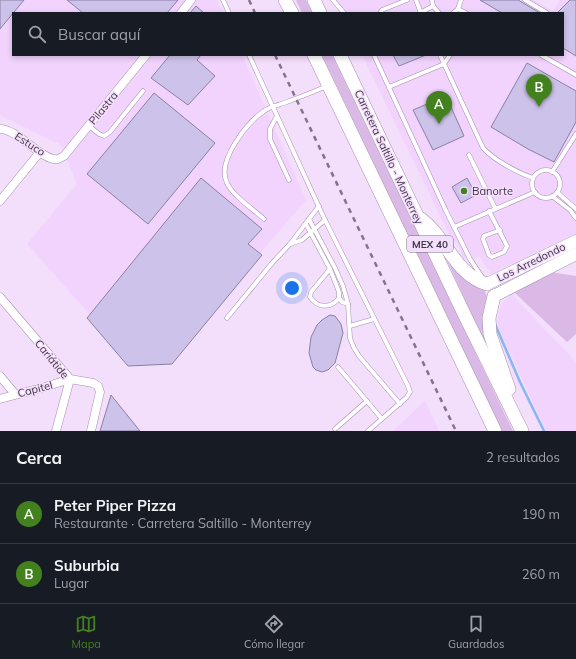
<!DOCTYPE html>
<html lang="es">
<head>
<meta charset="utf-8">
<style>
	:root { --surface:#171b24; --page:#242831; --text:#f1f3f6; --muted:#9ea1a6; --line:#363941; --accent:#43811f }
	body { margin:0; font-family:Mulish,sans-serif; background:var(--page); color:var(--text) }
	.you { position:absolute; left:292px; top:288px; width:14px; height:14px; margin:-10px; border:3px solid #fff; border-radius:50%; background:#1a73e8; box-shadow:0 0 0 6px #1a73e833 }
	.badge { display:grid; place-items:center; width:26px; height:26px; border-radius:50%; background:var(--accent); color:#fff; font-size:13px; font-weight:700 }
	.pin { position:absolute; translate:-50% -33px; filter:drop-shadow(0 1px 2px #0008) }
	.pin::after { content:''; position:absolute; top:21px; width:14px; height:12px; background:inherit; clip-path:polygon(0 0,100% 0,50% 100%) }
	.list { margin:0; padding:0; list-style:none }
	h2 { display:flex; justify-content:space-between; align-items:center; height:52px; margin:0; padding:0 16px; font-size:17px }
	h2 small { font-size:13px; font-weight:400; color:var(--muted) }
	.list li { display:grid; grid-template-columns:26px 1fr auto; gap:12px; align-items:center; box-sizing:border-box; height:60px; padding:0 16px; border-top:1px solid var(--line) }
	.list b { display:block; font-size:15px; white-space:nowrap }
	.list p { margin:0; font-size:13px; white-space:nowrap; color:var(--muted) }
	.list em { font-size:13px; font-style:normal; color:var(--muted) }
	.icon { flex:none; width:22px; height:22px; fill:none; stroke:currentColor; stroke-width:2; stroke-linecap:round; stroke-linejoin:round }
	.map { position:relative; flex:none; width:576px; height:431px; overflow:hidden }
	.search { position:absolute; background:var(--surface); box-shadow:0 2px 6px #0003; left:12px; right:12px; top:12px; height:44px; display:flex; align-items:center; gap:10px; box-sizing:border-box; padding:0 14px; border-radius:0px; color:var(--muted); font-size:15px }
	.sheet { height:172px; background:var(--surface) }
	nav { display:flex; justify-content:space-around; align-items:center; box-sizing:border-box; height:56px; border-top:1px solid var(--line); background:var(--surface); font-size:11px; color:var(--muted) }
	nav a { display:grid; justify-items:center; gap:2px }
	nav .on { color:var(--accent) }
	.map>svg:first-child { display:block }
</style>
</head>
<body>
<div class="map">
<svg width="576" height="431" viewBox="0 0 576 431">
	<rect width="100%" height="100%" fill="#f3defb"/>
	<g fill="#f1d3fd">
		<polygon points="0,0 217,0 223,13 13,13 13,55 242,55 306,200 172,355 126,355 27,244 77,184 61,145 0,115"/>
		<polygon points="338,0 534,0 553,11 560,0 576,0 576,233 491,274 480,257 463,259 458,243 451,238 362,55 563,55 563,13 343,13"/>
		<polygon points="512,295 576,362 576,431 546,431 497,324 498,315 500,308 504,301"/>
		<polygon points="425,401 439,431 393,431"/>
	</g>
	<g fill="#dab9e7">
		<polygon points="296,0 306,0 312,13 302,13"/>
		<polygon points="322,55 332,55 513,431 502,431"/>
		<polygon points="439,243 483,287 488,299 501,378"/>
		<polygon points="550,272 576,276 576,334 567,342 515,293"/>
	</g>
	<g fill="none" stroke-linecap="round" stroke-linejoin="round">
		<polyline stroke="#88b5f3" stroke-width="2.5" points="495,324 520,382 544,431"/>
	</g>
	<g fill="#cdc3ea" stroke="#8a80a5">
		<polygon points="0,0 24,0 0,29"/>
		<polygon points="67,0 178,0 167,13 83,13"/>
		<polygon points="480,0 518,0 540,13 502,13"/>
		<polygon points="570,0 576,0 576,56 563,48 563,13 557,13"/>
		<polygon points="196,6 204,13 190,13"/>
		<polygon points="170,55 201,55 197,60 215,76 188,105 151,78"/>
		<polygon points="393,55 426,55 399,66"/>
		<polygon points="527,63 576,91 576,122 554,162 528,149 491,127"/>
		<polygon points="154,93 215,143 148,224 87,174"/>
		<polygon points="446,96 464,136 433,150 413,110"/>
		<polygon points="201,178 262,229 248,244 262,255 172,364 128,366 87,318"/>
		<polygon points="467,178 476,195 461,203 452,187"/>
		<polygon points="330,315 335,316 341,324 343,333 335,363 328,370 322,372 316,370 313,367 309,353 311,337 317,325 322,320"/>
		<polygon points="111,395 140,431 100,431"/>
	</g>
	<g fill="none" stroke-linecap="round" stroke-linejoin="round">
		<g stroke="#a68eaf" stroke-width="5">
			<g id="lane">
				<polyline points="223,0 229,13"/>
				<polyline points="333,0 344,13"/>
				<polyline points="416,0 421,13"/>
				<polyline points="432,0 433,6 439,13"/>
				<polyline points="525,0 547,13"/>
				<polyline points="458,9 466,13"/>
				<polyline points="380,13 382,10 407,0"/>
				<polyline points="420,13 433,6"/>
				<polyline points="453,13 458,9 461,0"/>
				<polyline points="249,55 325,220 408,386 410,392 407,397 368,431"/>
				<polyline points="374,55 446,211 470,259 482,277"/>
				<path d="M440,55L483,148C494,160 518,173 533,178"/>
				<polyline points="541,55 576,75"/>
				<polyline points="389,87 444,64 450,55"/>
				<polyline points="277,116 270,129 270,139 289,180"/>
				<polyline points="89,126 99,134 104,136 110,132 143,91"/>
				<polyline points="469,155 495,208"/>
				<circle cx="546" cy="184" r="14"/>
				<polyline points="552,172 576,134"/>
				<polyline points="557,192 576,209"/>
				<polyline points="552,196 570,210 576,218"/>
				<polyline points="489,211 507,246 504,252 492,257 489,255 483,239 484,236 500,230"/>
				<path d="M264,219C253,209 233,196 227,183C216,161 247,123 264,111C269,107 278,105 284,103C298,98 313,92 327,86"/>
				<polyline points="309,219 335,268 343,286 348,304 350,338 354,348 359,356 400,404"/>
				<polyline points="306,224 330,269 339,292 339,298 342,302 348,304"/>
				<polyline points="454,227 535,192"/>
				<polyline points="290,244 319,206"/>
				<path d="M330,269L311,292L310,297C317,308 331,309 339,298"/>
				<polyline points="227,318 273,262 290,244 302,240 325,220"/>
				<polyline points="350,326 374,319"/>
				<polyline points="338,367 382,419"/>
				<polyline points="335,429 367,401"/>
			</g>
		</g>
		<g stroke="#a68eaf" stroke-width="9">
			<g id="street">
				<polyline points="181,13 191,0"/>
				<path d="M0,129C18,129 43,162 58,159C60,158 62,157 64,156L146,55"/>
				<polyline points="0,201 40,152"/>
				<polyline points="0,297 70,379 56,431"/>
				<polyline points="0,376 15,394"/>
				<polyline points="0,399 45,387 70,379 93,383 98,386 100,392 91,431"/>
			</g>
		</g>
		<g stroke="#a68eaf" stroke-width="13">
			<g id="secondary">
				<polyline points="487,284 576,241"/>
				<polyline points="494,296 576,254"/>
			</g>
		</g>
		<g stroke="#a68eaf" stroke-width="14">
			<g id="primary">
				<polyline points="285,0 292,13"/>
				<polyline points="314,0 320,13"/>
				<polyline points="314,55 495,431"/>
				<polyline points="340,55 467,320 522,431"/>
				<path d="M421,219C446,237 455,275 487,284"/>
				<polyline points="494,296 489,318 490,334 509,389"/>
			</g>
		</g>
		<use href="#lane" stroke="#fff" stroke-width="4"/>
		<use href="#street" stroke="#fff" stroke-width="8"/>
		<use href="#secondary" stroke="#fff" stroke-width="12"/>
		<use href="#primary" stroke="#fff" stroke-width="13"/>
		<g stroke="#837488" stroke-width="2.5" stroke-dasharray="5 5" stroke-linecap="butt">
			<polyline points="249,0 255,13"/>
			<polyline points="275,55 456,431"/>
		</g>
	</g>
	<circle fill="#43811f" stroke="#f3defb" stroke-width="1.5" cx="464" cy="191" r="4"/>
	<g text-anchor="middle" stroke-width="3" stroke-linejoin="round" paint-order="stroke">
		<rect fill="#f3defb" stroke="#77697c" stroke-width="1" x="407" y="236" width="46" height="16" rx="3"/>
		<g font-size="10" font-weight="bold" fill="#423746">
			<text x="430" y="248">MEX 40</text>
		</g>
		<g font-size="11" fill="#423746" stroke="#f3defb">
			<text transform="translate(103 108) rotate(-51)" y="4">Pilastra</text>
			<text transform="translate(30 144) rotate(33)" y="4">Estuco</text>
			<text transform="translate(389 157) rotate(65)" y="4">Carretera Saltillo - Monterrey</text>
			<text transform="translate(531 262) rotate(-26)" y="4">Los Arredondo</text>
			<text transform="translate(52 359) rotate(51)" y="4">Cariátide</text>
			<text transform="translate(35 389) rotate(-15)" y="4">Capitel</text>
		</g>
		<g font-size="11" fill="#423746" stroke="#f3defb" text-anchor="start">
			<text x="472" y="195">Banorte</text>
		</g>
	</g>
</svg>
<div class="you"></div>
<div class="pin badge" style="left:439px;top:124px">A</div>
<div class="pin badge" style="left:539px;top:107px">B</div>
<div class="search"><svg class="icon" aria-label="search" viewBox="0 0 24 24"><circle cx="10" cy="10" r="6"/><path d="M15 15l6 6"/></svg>Buscar aquí</div>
</div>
<section class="sheet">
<h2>Cerca<small>2 resultados</small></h2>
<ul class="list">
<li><span class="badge">A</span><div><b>Peter Piper Pizza</b><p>Restaurante · Carretera Saltillo - Monterrey</p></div><em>190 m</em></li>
<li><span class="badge">B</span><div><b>Suburbia</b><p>Lugar</p></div><em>260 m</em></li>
</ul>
</section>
<nav>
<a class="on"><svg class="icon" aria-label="map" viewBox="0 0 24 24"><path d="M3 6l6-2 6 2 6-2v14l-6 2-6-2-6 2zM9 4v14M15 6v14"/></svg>Mapa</a>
<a><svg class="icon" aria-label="directions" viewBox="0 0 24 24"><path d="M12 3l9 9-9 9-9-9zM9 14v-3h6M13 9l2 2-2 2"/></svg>Cómo llegar</a>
<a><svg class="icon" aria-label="saved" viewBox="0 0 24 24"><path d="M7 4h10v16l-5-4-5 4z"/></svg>Guardados</a>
</nav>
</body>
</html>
